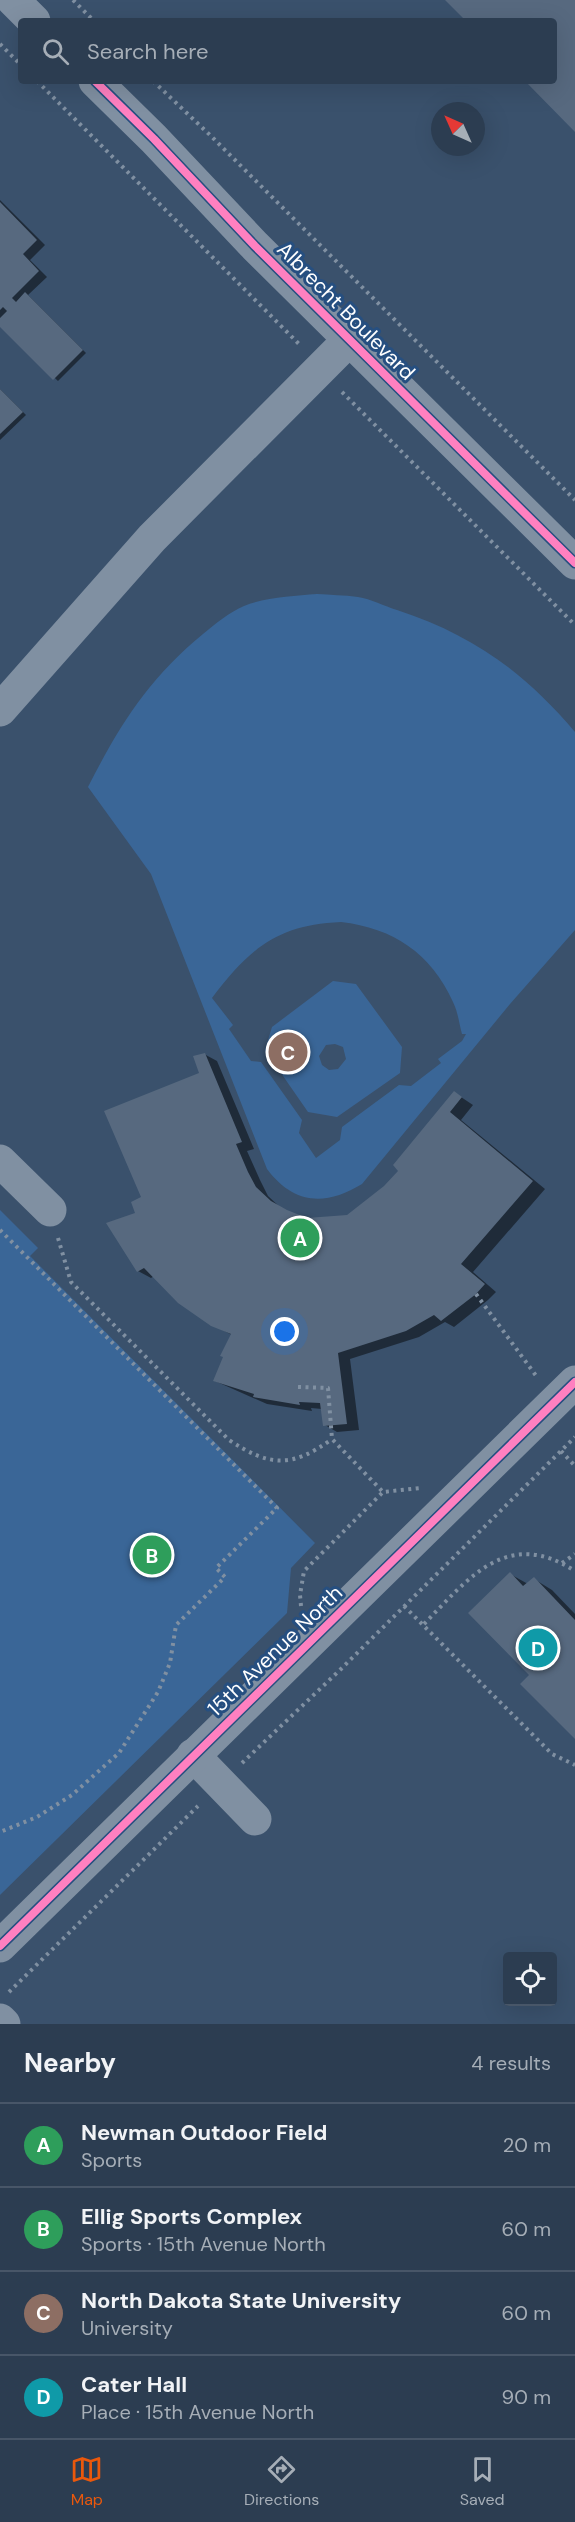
<!DOCTYPE html>
<html lang="en">
<head>
<meta charset="utf-8">
<style>
	:root { --surface:#2c3d51; --page:#344458; --text:#f1f3f6; --muted:#a6aeb7; --line:#485668; --accent:#ea580c }
	body { margin:0; font-family:"DM Sans",sans-serif; background:var(--page); color:var(--text) }
	.controls { position:absolute; right:18px; bottom:18px; display:grid; overflow:hidden; border-radius:6px; box-shadow:0 6px 24px #0002 }
	.controls button { width:54px; height:54px; display:grid; place-items:center; padding:0; border:0; border-bottom:2px solid var(--line); background:var(--surface); color:var(--text); font:30px sans-serif }
	.compass { position:absolute; left:431px; top:102px; width:54px; height:54px; border-radius:50%; background:var(--surface); box-shadow:0 6px 24px #0002; rotate:315deg }
	.you { position:absolute; left:285px; top:1332px; width:21px; height:21px; margin:-15px; border:4px solid #fff; border-radius:50%; background:#1a73e8; box-shadow:0 0 0 9px #1a73e833 }
	.badge { display:grid; place-items:center; width:39px; height:39px; border-radius:50%; background:var(--accent); color:#fff; font-size:20px; font-weight:700 }
	.pin { position:absolute; translate:-50% -50%; border:3px solid #fff; box-shadow:0 2px 6px #0006 }
	.list { margin:0; padding:0; list-style:none }
	h2 { display:flex; justify-content:space-between; align-items:center; height:78px; margin:0; padding:0 24px; font-size:26px }
	h2 small { font-size:20px; font-weight:400; color:var(--muted) }
	.list li { display:grid; grid-template-columns:39px 1fr auto; gap:18px; align-items:center; box-sizing:border-box; height:84px; padding:0 24px; border-top:2px solid var(--line) }
	.list b { display:block; font-size:22px; white-space:nowrap }
	.list p { margin:0; font-size:20px; white-space:nowrap; color:var(--muted) }
	.list em { font-size:20px; font-style:normal; color:var(--muted) }
	.icon { flex:none; width:33px; height:33px; fill:none; stroke:currentColor; stroke-width:2; stroke-linecap:round; stroke-linejoin:round }
	.map { position:relative; flex:none; width:575px; height:2024px; overflow:hidden }
	.search { position:absolute; background:var(--surface); box-shadow:0 6px 24px #0002; left:18px; right:18px; top:18px; height:66px; display:flex; align-items:center; gap:15px; box-sizing:border-box; padding:0 21px; border-radius:6px; color:var(--muted); font-size:22px }
	.sheet { height:414px; background:var(--surface) }
	nav { display:flex; justify-content:space-around; align-items:center; box-sizing:border-box; height:84px; border-top:2px solid var(--line); background:var(--surface); font-size:16px; color:var(--muted) }
	nav a { display:grid; justify-items:center; gap:3px }
	nav .on { color:var(--accent) }
	.map>svg:first-child { display:block }
</style>
</head>
<body>
<div class="map">
<svg width="575" height="2024" viewBox="0 0 575 2024">
	<rect width="100%" height="100%" fill="#3a516c"/>
	<g fill="#3a6697" fill-rule="evenodd">
		<path d="M317,594C330,595 344,595 358,597C371,599 384,606 397,610C473,635 524,672 575,732V930L510,1004L362,1184C326,1206 294,1205 267,1169L151,874L88,787C119,726 149,678 203,634C215,624 230,612 244,606C266,597 294,596 317,594ZM341,922C393,928 431,953 453,1002C458,1012 459,1023 462,1034H466L462,1041L438,1059L441,1063L411,1086L399,1085L342,1127L340,1140L316,1158L299,1133L302,1120L261,1062L251,1061L229,1029L233,1025L212,998C250,948 277,925 341,922Z"/>
		<path d="M333,981L356,984L402,1047L400,1073L337,1117L308,1112L265,1050L272,1027ZM335,1044L343,1047L346,1059L338,1069L329,1070L322,1065L319,1056L326,1045Z"/>
		<polygon points="0,1210 38,1248 30,1256 315,1543 291,1568 287,1613 0,1895"/>
	</g>
	<g fill="#0007">
		<polygon points="0,200 45,245 30,260 47,277 28,295 86,353 58,381 0,325"/>
		<polygon points="0,389 26,415 0,440"/>
		<polygon points="204,1054 217,1061 254,1149 247,1151 260,1180 268,1196 282,1209 307,1219 348,1216 385,1187 401,1171 455,1093 473,1105 461,1120 545,1189 473,1272 496,1292 488,1300 454,1327 445,1322 419,1337 350,1359 359,1430 337,1432 325,1425 322,1409 311,1408 312,1411 267,1404 215,1381 232,1335 211,1324 154,1276 151,1278 138,1271 109,1224 137,1214 201,1074"/>
		<polygon points="510,1574 528,1584 534,1579 552,1590 575,1614 575,1736 531,1675"/>
	</g>
	<g fill="#57697f">
		<polygon points="445,0 575,0 575,132 525,81 554,81 554,21 466,21"/>
		<polygon points="0,202 37,240 23,254 39,271 12,298 16,302 25,292 83,350 53,380 0,327 0,318 7,311 3,307 0,310"/>
		<polygon points="0,389 23,412 0,434"/>
		<polygon points="205,1053 242,1142 236,1144 248,1172 256,1187 271,1201 287,1210 307,1218 347,1215 384,1186 398,1171 393,1165 454,1091 462,1097 450,1112 533,1181 461,1264 485,1284 476,1294 441,1321 434,1315 406,1331 338,1353 347,1424 323,1426 320,1403 299,1402 300,1405 253,1397 254,1394 213,1381 223,1357 220,1356 231,1334 211,1326 178,1303 144,1268 137,1272 106,1223 135,1213 131,1202 141,1197 104,1111 199,1073 193,1056"/>
		<polygon points="510,1572 523,1586 534,1577 575,1620 575,1739 520,1684 529,1675 468,1613"/>
	</g>
	<g fill="none" stroke-linecap="round" stroke-linejoin="round">
		<g stroke="#8090a2" stroke-width="4" stroke-dasharray="3 4.5" stroke-linecap="butt">
			<polyline points="73,0 94,21"/>
			<polyline points="0,44 21,65"/>
			<polyline points="37,81 301,346"/>
			<polyline points="153,81 211,136 575,500"/>
			<polyline points="342,392 575,625"/>
			<polyline points="0,1230 277,1508 216,1568 225,1577 176,1625 170,1663 158,1692 119,1753 72,1795 37,1817 0,1832"/>
			<path d="M58,1238L71,1282L229,1440C270,1467 292,1468 332,1439"/>
			<polyline points="476,1294 537,1377"/>
			<polyline points="298,1387 328,1388 332,1439 383,1492"/>
			<polyline points="561,1451 575,1466"/>
			<polyline points="562,1563 575,1554"/>
			<polyline points="301,1606 300,1595 304,1571 383,1492 420,1488"/>
			<polyline points="404,1606 552,1754 575,1765"/>
			<path d="M424,1624C469,1578 507,1527 575,1571"/>
			<polyline points="242,1763 341,1669 575,1437"/>
			<polyline points="9,1992 198,1806"/>
		</g>
		<g stroke="#8090a2" stroke-width="33">
			<polyline points="13,0 34,21"/>
			<polyline points="95,81 154,139 255,246 575,563"/>
			<polyline points="0,710 152,538 349,340"/>
			<polyline points="0,1161 50,1210"/>
			<polyline points="193,1755 255,1819"/>
			<polyline points="0,1946 575,1382"/>
			<polyline points="0,2020 4,2024"/>
		</g>
		<g stroke="#264f80" stroke-width="11">
			<g id="cycleway">
				<polyline points="95,81 154,139 255,246 575,563"/>
				<polyline points="0,1946 575,1382"/>
			</g>
		</g>
		<use href="#cycleway" stroke="#ff80c0" stroke-width="8"/>
	</g>
	<g text-anchor="middle" stroke-width="6" stroke-linejoin="round" paint-order="stroke">
		<g font-size="21" fill="#fff" stroke="#264f80">
			<text transform="translate(346 311) rotate(45)" y="7">Albrecht Boulevard</text>
			<text transform="translate(275 1651) rotate(-44)" y="7">15th Avenue North</text>
		</g>
	</g>
</svg>
<div class="controls">
<button><svg class="icon" aria-label="locate" viewBox="0 0 24 24"><circle cx="12" cy="12" r="6"/><path d="M12 2v4M12 18v4M2 12h4M18 12h4"/></svg></button>
</div>
<svg class="compass" viewBox="-18 -18 36 36"><path d="M0-13l5 13h-10z" fill="#e53935"/><path d="M0 13l5-13h-10z" fill="#a6aeb7"/></svg>
<div class="you"></div>
<div class="pin badge" style="left:300px;top:1238px;background:#2e9e5b">A</div>
<div class="pin badge" style="left:152px;top:1555px;background:#2e9e5b">B</div>
<div class="pin badge" style="left:288px;top:1052px;background:#8d6e63">C</div>
<div class="pin badge" style="left:538px;top:1648px;background:#0f9aa8">D</div>
<div class="search"><svg class="icon" aria-label="search" viewBox="0 0 24 24"><circle cx="10" cy="10" r="6"/><path d="M15 15l6 6"/></svg>Search here</div>
</div>
<section class="sheet">
<h2>Nearby<small>4 results</small></h2>
<ul class="list">
<li><span class="badge" style="background:#2e9e5b">A</span><div><b>Newman Outdoor Field</b><p>Sports</p></div><em>20 m</em></li>
<li><span class="badge" style="background:#2e9e5b">B</span><div><b>Ellig Sports Complex</b><p>Sports · 15th Avenue North</p></div><em>60 m</em></li>
<li><span class="badge" style="background:#8d6e63">C</span><div><b>North Dakota State University</b><p>University</p></div><em>60 m</em></li>
<li><span class="badge" style="background:#0f9aa8">D</span><div><b>Cater Hall</b><p>Place · 15th Avenue North</p></div><em>90 m</em></li>
</ul>
</section>
<nav>
<a class="on"><svg class="icon" aria-label="map" viewBox="0 0 24 24"><path d="M3 6l6-2 6 2 6-2v14l-6 2-6-2-6 2zM9 4v14M15 6v14"/></svg>Map</a>
<a><svg class="icon" aria-label="directions" viewBox="0 0 24 24"><path d="M12 3l9 9-9 9-9-9zM9 14v-3h6M13 9l2 2-2 2"/></svg>Directions</a>
<a><svg class="icon" aria-label="saved" viewBox="0 0 24 24"><path d="M7 4h10v16l-5-4-5 4z"/></svg>Saved</a>
</nav>
</body>
</html>
